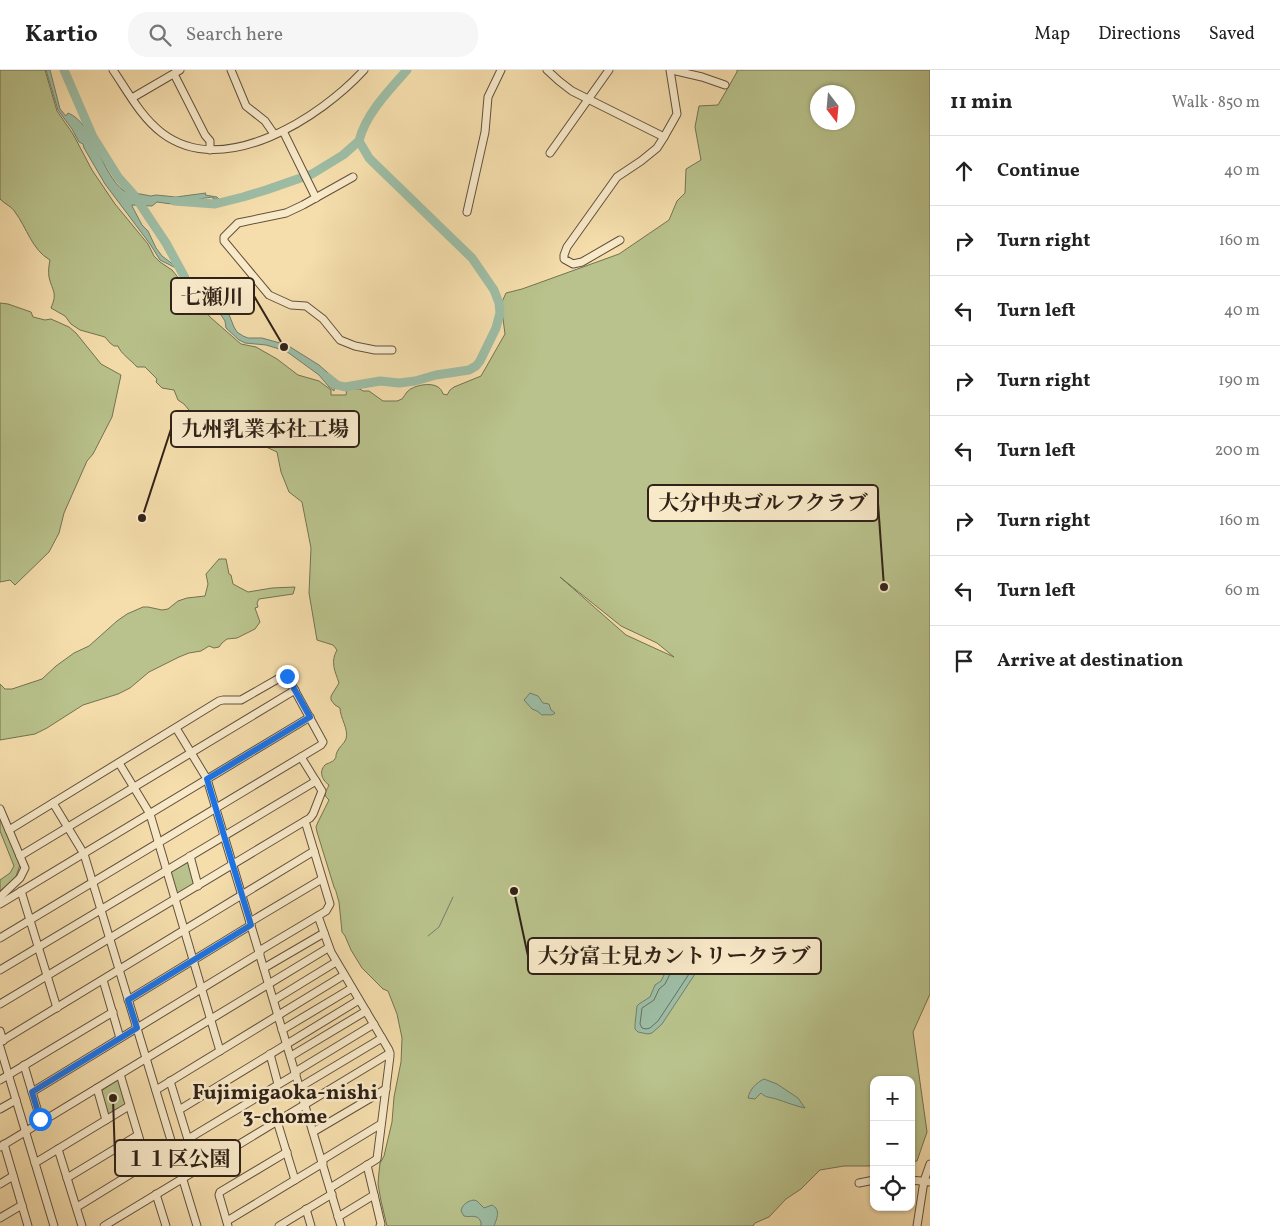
<!DOCTYPE html>
<html lang="en">
<head>
<meta charset="utf-8">
<style>
	:root { --surface:#fff; --page:#f6f6f6; --text:#222; --muted:#767676; --line:#e0e0e0 }
	body { margin:0; font-family:Vollkorn,"Noto Serif JP",serif; background:var(--page); color:var(--text) }
	.controls { position:absolute; right:15px; bottom:15px; display:grid; overflow:hidden; border-radius:10px; box-shadow:0 1px 4px #0004 }
	.controls button { width:45px; height:45px; display:grid; place-items:center; padding:0; border:0; border-bottom:1px solid var(--line); background:var(--surface); color:var(--text); font:25px sans-serif }
	.compass { position:absolute; left:810px; top:15px; width:45px; height:45px; border-radius:50%; background:var(--surface); box-shadow:0 1px 4px #0004; rotate:164deg }
	.stop { position:absolute; width:15px; height:15px; margin:-11px; border:4px solid #1a73e8; border-radius:50%; background:#fff }
	.stop.end { background:#1a73e8; border-color:#fff; box-shadow:0 1px 5px #0008 }
	.list { margin:0; padding:0; list-style:none }
	h2 { display:flex; justify-content:space-between; align-items:center; height:65px; margin:0; padding:0 20px; font-size:21px }
	h2 small { font-size:16px; font-weight:400; color:var(--muted) }
	.list li { display:grid; grid-template-columns:32px 1fr auto; gap:15px; align-items:center; box-sizing:border-box; height:70px; padding:0 20px; border-top:1px solid var(--line) }
	.list b { display:block; font-size:19px; white-space:nowrap }
	.list em { font-size:16px; font-style:normal; color:var(--muted) }
	.icon { flex:none; width:28px; height:28px; fill:none; stroke:currentColor; stroke-width:2; stroke-linecap:round; stroke-linejoin:round }
	.map { position:relative; flex:none; width:930px; height:1156px; overflow:hidden }
	header { display:flex; align-items:center; gap:30px; box-sizing:border-box; height:70px; padding:0 25px; background:var(--surface); border-bottom:1px solid var(--line) }
	header strong { font-size:24px }
	nav { display:flex; gap:28px; margin-inline-start:auto; font-size:18px }
	.search { width:350px; height:45px; background:var(--page); display:flex; align-items:center; gap:12px; box-sizing:border-box; padding:0 18px; border-radius:20px; color:var(--muted); font-size:19px }
	main { display:flex }
	aside { flex:1; background:var(--surface) }
	.map>svg:first-child { display:block }
</style>
</head>
<body>
<header>
<strong>Kartio</strong>
<div class="search"><svg class="icon" aria-label="search" viewBox="0 0 24 24"><circle cx="10" cy="10" r="6"/><path d="M15 15l6 6"/></svg>Search here</div>
<nav><a>Map</a><a>Directions</a><a>Saved</a></nav>
</header>
<main>
<div class="map">
<svg width="930" height="1156" viewBox="0 0 930 1156">
	<rect width="100%" height="100%" fill="#f5ddac"/>
	<filter id="stains"><feTurbulence type="fractalNoise" baseFrequency=".004" numOctaves="4"/><feColorMatrix values="0 0 0 0 .2 0 0 0 0 .09 0 0 0 0 .02 0 0 0 .5 -.17"/></filter>
	<radialGradient id="worn" r=".72"><stop offset=".6" stop-color="#630" stop-opacity="0"/><stop offset="1" stop-color="#630" stop-opacity=".3"/></radialGradient>
	<g fill="#b9c28c" stroke="#747252" fill-rule="evenodd">
		<path d="M0,0H45L57,41L73,64L92,100L115,134L148,174L154,186L160,192L172,200L210,247L241,274L256,277L277,289L298,305L319,311L331,320V325H346L347,319H360L363,321H369L383,331H397L402,329C404,327 405,324 407,322C413,315 431,312 438,317C441,319 442,321 443,324L447,325L450,320L454,317L481,306L505,264L501,234L506,223L522,219L619,184L669,150L677,131L685,123L686,99L701,90L695,57L699,36L718,35L737,2V0H930V924L913,962L927,1062L917,1091L911,1092V1010H874V1096H844L820,1100L801,1119L786,1129L769,1147L755,1153L753,1156H387L381,1131L378,1114L379,1102L380,1093L384,1086L392,1052L394,1027L401,992L402,968L397,944L388,921L383,919L362,898L351,880L345,866L342,862L339,832C337,827 337,822 334,817L317,762L316,757L318,752L329,730C322,724 326,722 329,715C323,711 318,702 325,695C327,693 332,693 335,689C337,686 335,686 337,682C339,677 344,674 346,669C349,659 340,648 340,638L335,635L331,630V626L339,613C335,601 330,592 337,580L333,575L317,570L309,523L311,478L302,432L289,422L281,402L277,382L251,370L220,362L199,352L184,334L178,330L174,320L162,318L156,312L157,309L145,297H137C131,290 121,284 118,276H114L110,273L105,267L80,260L71,254L65,246L51,238C58,222 52,221 49,207C48,201 49,195 50,190C32,180 27,158 15,142C12,137 5,134 0,129ZM818,22H848V52H818ZM560,507L621,556L657,573L674,587L626,565Z"/>
		<polygon points="0,233 8,234 31,242 33,247 45,250 51,249 69,257 76,263 101,294 121,305 112,347 93,384 87,391 64,443 59,463 49,482 15,515 10,510 0,512"/>
		<polygon points="219,489 226,489 229,504 231,505 233,514 248,522 272,518 295,517 293,524 259,529 257,533 258,537 255,538 260,552 255,559 237,568 227,569 222,573 219,577 214,578 209,576 201,581 189,583 179,587 149,602 130,618 118,624 83,635 47,658 35,664 0,670 0,614 5,619 12,619 42,609 56,596 74,583 89,576 117,551 127,544 143,537 148,537 162,540 168,539 178,531 187,528 205,526 208,514 206,504"/>
		<polygon points="0,746 20,795 15,809 0,821 0,810 10,803 14,796 0,761"/>
		<polygon points="187,791 188,791 194,814 177,825 170,803 171,801"/>
		<polygon points="118,1010 126,1035 107,1046 101,1021"/>
	</g>
	<g fill="#9dbda5" stroke="#717f6d">
		<path d="M46,0H50L60,39L66,46L68,43C93,52 101,104 124,121L151,126L156,125L176,127L206,123L205,125L217,127L220,130L228,128L227,130L220,133L222,134L229,132L231,133L225,135L217,136V129H213V127C201,128 192,131 181,133C173,135 165,133 157,132L152,136L132,135V136L142,155L148,161L156,178L162,186L174,195L181,198L187,204L197,223L202,228L228,242L234,257L237,262L243,266L248,268H262L287,275L319,295L336,310L334,321L329,317L319,305L286,281L266,275L245,273L239,270L226,258L225,251L221,245L199,231L183,212V209L185,208L176,198L160,190L150,174L105,114L84,78L83,74L79,72L72,59L58,40Z"/>
		<path d="M530,623L538,626L543,633L549,634L551,640L555,643L554,644C551,646 546,644 542,645L537,641L532,639L524,630Z"/>
		<path d="M688,874C696,874 700,884 704,890L703,896L695,904L662,954L652,963L648,964L638,962L635,959V954L637,936L639,934L650,927L655,915L661,911L666,901L680,882Z"/>
		<path d="M764,1009L777,1014L798,1028L805,1038C795,1036 786,1032 776,1029C770,1027 766,1028 761,1023L755,1029L748,1028C750,1019 756,1013 764,1009Z"/>
		<path d="M474,1130L477,1131L484,1138L492,1135C501,1140 497,1148 494,1156H481V1152C477,1143 471,1148 464,1146L461,1141C462,1135 467,1131 474,1130Z"/>
	</g>
	<g fill="none" stroke-linecap="round" stroke-linejoin="round">
		<polygon stroke="#66705e" stroke-width="1" points="688,880 692,881 699,891 699,893 691,901 658,951 650,958 646,959 642,958 640,954 642,938 654,930 659,919 665,914 670,904"/>
		<polyline stroke="#717f6d" stroke-width="1" points="428,866 439,857 453,827"/>
		<g stroke="#9dbda5" stroke-width="9">
			<polyline points="64,0 93,67 118,107 134,125 166,173 184,206"/>
			<polyline points="174,131 215,134 243,127 266,120 312,104 343,85 359,71"/>
			<path d="M327,307L337,315L345,317L380,311L399,313L415,311L436,305L469,300L476,296L480,291L496,258L500,243L499,233L494,220L472,188L375,94L369,88L359,71C365,45 389,20 407,0"/>
		</g>
		<g stroke="#61513d" stroke-width="9">
			<g id="minor">
				<path d="M113,0C128,22 141,47 162,63C224,110 321,47 364,0"/>
				<polyline points="231,0 246,36 265,51 274,64"/>
				<polyline points="547,0 559,11 572,21 664,67"/>
				<polyline points="672,0 702,7 725,15"/>
				<polyline points="174,4 205,65 210,71 210,80"/>
				<polyline points="132,28 180,0"/>
				<polyline points="283,61 316,128"/>
				<polyline points="550,83 609,0"/>
				<polyline points="353,107 303,135 286,143 238,153 224,167 224,171 269,225 291,235 306,236 323,249 340,270 355,276 375,280 392,280"/>
				<polyline points="467,142 485,62 488,27 501,0"/>
				<polyline points="620,170 582,192 573,194 564,189 564,185 567,177 617,107 641,91 657,78 664,67 677,44 670,0"/>
				<polyline points="176,658 207,709 341,1156"/>
				<polyline points="119,693 150,744 220,981"/>
				<polyline points="53,733 84,784 197,1156"/>
				<polyline points="0,739 25,798 20,808 0,827"/>
				<polyline points="20,786 295,620"/>
				<polyline points="190,786 198,816"/>
				<polyline points="21,821 57,938"/>
				<polyline points="0,834 310,647"/>
				<polyline points="318,846 331,882 389,980 390,986 377,1089 330,1118"/>
				<polyline points="250,852 322,809"/>
				<polyline points="0,868 321,675 323,672 288,608 285,606 283,606 241,630 223,630 219,631 9,760"/>
				<polyline points="259,881 326,841 330,834 305,751"/>
				<polyline points="264,898 324,863"/>
				<polyline points="0,900 316,711"/>
				<polyline points="103,910 120,968"/>
				<polyline points="128,930 251,855"/>
				<polyline points="274,930 336,892"/>
				<polyline points="0,934 310,748 313,744 322,721 301,687"/>
				<polyline points="282,960 352,918"/>
				<polyline points="0,961 3,971"/>
				<polyline points="0,972 314,781"/>
				<polyline points="0,977 54,1156"/>
				<polyline points="270,984 278,1014"/>
				<polyline points="291,986 366,941"/>
				<polyline points="24,995 41,1052"/>
				<polyline points="295,1002 374,954"/>
				<polyline points="120,1004 147,1094"/>
				<polyline points="0,1010 113,942"/>
				<polyline points="170,1011 197,1099"/>
				<polyline points="300,1017 382,968"/>
				<polyline points="97,1018 106,1050"/>
				<polyline points="156,1020 344,905"/>
				<polyline points="32,1022 260,883"/>
				<polyline points="0,1039 16,1030"/>
				<polyline points="179,1040 359,930"/>
				<polyline points="277,1051 295,1110"/>
				<polyline points="313,1062 386,1019"/>
				<polyline points="188,1069 296,1004"/>
				<polyline points="4,1074 28,1156"/>
				<polyline points="0,1077 328,878"/>
				<polyline points="58,1079 82,1156"/>
				<polyline points="322,1090 381,1054"/>
				<polyline points="35,1093 129,1036"/>
				<polyline points="367,1095 381,1154 380,1156"/>
				<polyline points="67,1108 138,1065"/>
				<polyline points="911,1110 930,1112"/>
				<polyline points="859,1113 874,1110"/>
				<polyline points="0,1114 13,1106"/>
				<polyline points="156,1124 166,1156"/>
				<polyline points="77,1137 173,1078"/>
				<polyline points="306,1139 311,1156"/>
				<polyline points="338,1147 374,1125"/>
				<polyline points="0,1148 22,1135"/>
				<polyline points="227,1151 323,1093"/>
				<polyline points="104,1156 390,983"/>
				<polyline points="228,1156 219,1125 220,1122 287,1082"/>
				<polyline points="279,1156 332,1124"/>
				<polyline points="917,1156 924,1111 930,1094"/>
			</g>
		</g>
		<use href="#minor" stroke="#f8e9c9" stroke-width="7"/>
	</g>
	<g fill="none" stroke-linecap="round" stroke-linejoin="round">
		<polyline stroke="#1a73e8" stroke-width="6" points="40,1049 32,1022 137,958 128,930 251,855 207,709 310,647 287,606"/>
	</g>
	<g text-anchor="middle" stroke-width="5" stroke-linejoin="round" paint-order="stroke">
		<g font-size="21" font-weight="bold" fill="#302218" stroke="#f8e9c9">
			<text x="285" y="1029">Fujimigaoka-nishi<tspan x="285" dy="24">3-chome</tspan></text>
		</g>
	</g>
	<path fill="none" stroke="#302218" stroke-width="2" d="M284 277L254 226M142 448L171 359M884 517L878 433M514 821L528 886M113 1028L115 1088"/>
	<g fill="#302218" stroke="#f8e9c9" stroke-width="2">
		<circle cx="284" cy="277" r="5"/>
		<circle cx="142" cy="448" r="5"/>
		<circle cx="884" cy="517" r="5"/>
		<circle cx="514" cy="821" r="5"/>
		<circle cx="113" cy="1028" r="5"/>
	</g>
	<g fill="#f8e9c9" stroke="#302218" stroke-width="2">
		<rect x="171" y="208" width="83" height="36" rx="5"/>
		<rect x="171" y="341" width="188" height="36" rx="5"/>
		<rect x="648" y="415" width="230" height="36" rx="5"/>
		<rect x="528" y="868" width="293" height="36" rx="5"/>
		<rect x="115" y="1070" width="125" height="36" rx="5"/>
	</g>
	<g font-size="21" text-anchor="middle" font-weight="bold" fill="#302218">
		<text x="212" y="234">七瀬川</text>
		<text x="265" y="366">九州乳業本社工場</text>
		<text x="763" y="440">大分中央ゴルフクラブ</text>
		<text x="674" y="893">大分富士見カントリークラブ</text>
		<text x="178" y="1096">１１区公園</text>
	</g>
	<rect width="100%" height="100%" filter="url(#stains)"/>
	<rect width="100%" height="100%" fill="url(#worn)"/>
</svg>
<div class="controls">
<button>+</button>
<button>−</button>
<button><svg class="icon" aria-label="locate" viewBox="0 0 24 24"><circle cx="12" cy="12" r="6"/><path d="M12 2v4M12 18v4M2 12h4M18 12h4"/></svg></button>
</div>
<svg class="compass" viewBox="-18 -18 36 36"><path d="M0-13l5 13h-10z" fill="#e53935"/><path d="M0 13l5-13h-10z" fill="#767676"/></svg>
<div class="stop" style="left:40px;top:1049px"></div>
<div class="stop end" style="left:287px;top:606px"></div>
</div>
<aside>
<h2>11 min<small>Walk · 850 m</small></h2>
<ul class="list">
<li><svg class="icon" aria-label="ahead" viewBox="0 0 24 24"><path d="M12 20V5M6 11l6-6 6 6"/></svg><div><b>Continue</b></div><em>40 m</em></li>
<li><svg class="icon" aria-label="right" viewBox="0 0 24 24"><path d="M7 20v-9h11M14 6l5 5-5 5"/></svg><div><b>Turn right</b></div><em>160 m</em></li>
<li><svg class="icon" aria-label="left" viewBox="0 0 24 24"><path d="M17 20v-9H6M10 6l-5 5 5 5"/></svg><div><b>Turn left</b></div><em>40 m</em></li>
<li><svg class="icon" aria-label="right" viewBox="0 0 24 24"><path d="M7 20v-9h11M14 6l5 5-5 5"/></svg><div><b>Turn right</b></div><em>190 m</em></li>
<li><svg class="icon" aria-label="left" viewBox="0 0 24 24"><path d="M17 20v-9H6M10 6l-5 5 5 5"/></svg><div><b>Turn left</b></div><em>200 m</em></li>
<li><svg class="icon" aria-label="right" viewBox="0 0 24 24"><path d="M7 20v-9h11M14 6l5 5-5 5"/></svg><div><b>Turn right</b></div><em>160 m</em></li>
<li><svg class="icon" aria-label="left" viewBox="0 0 24 24"><path d="M17 20v-9H6M10 6l-5 5 5 5"/></svg><div><b>Turn left</b></div><em>60 m</em></li>
<li><svg class="icon" aria-label="arrive" viewBox="0 0 24 24"><path d="M6 21V4h12l-3 4 3 4H6"/></svg><div><b>Arrive at destination</b></div></li>
</ul>
</aside>
</main>
</body>
</html>
